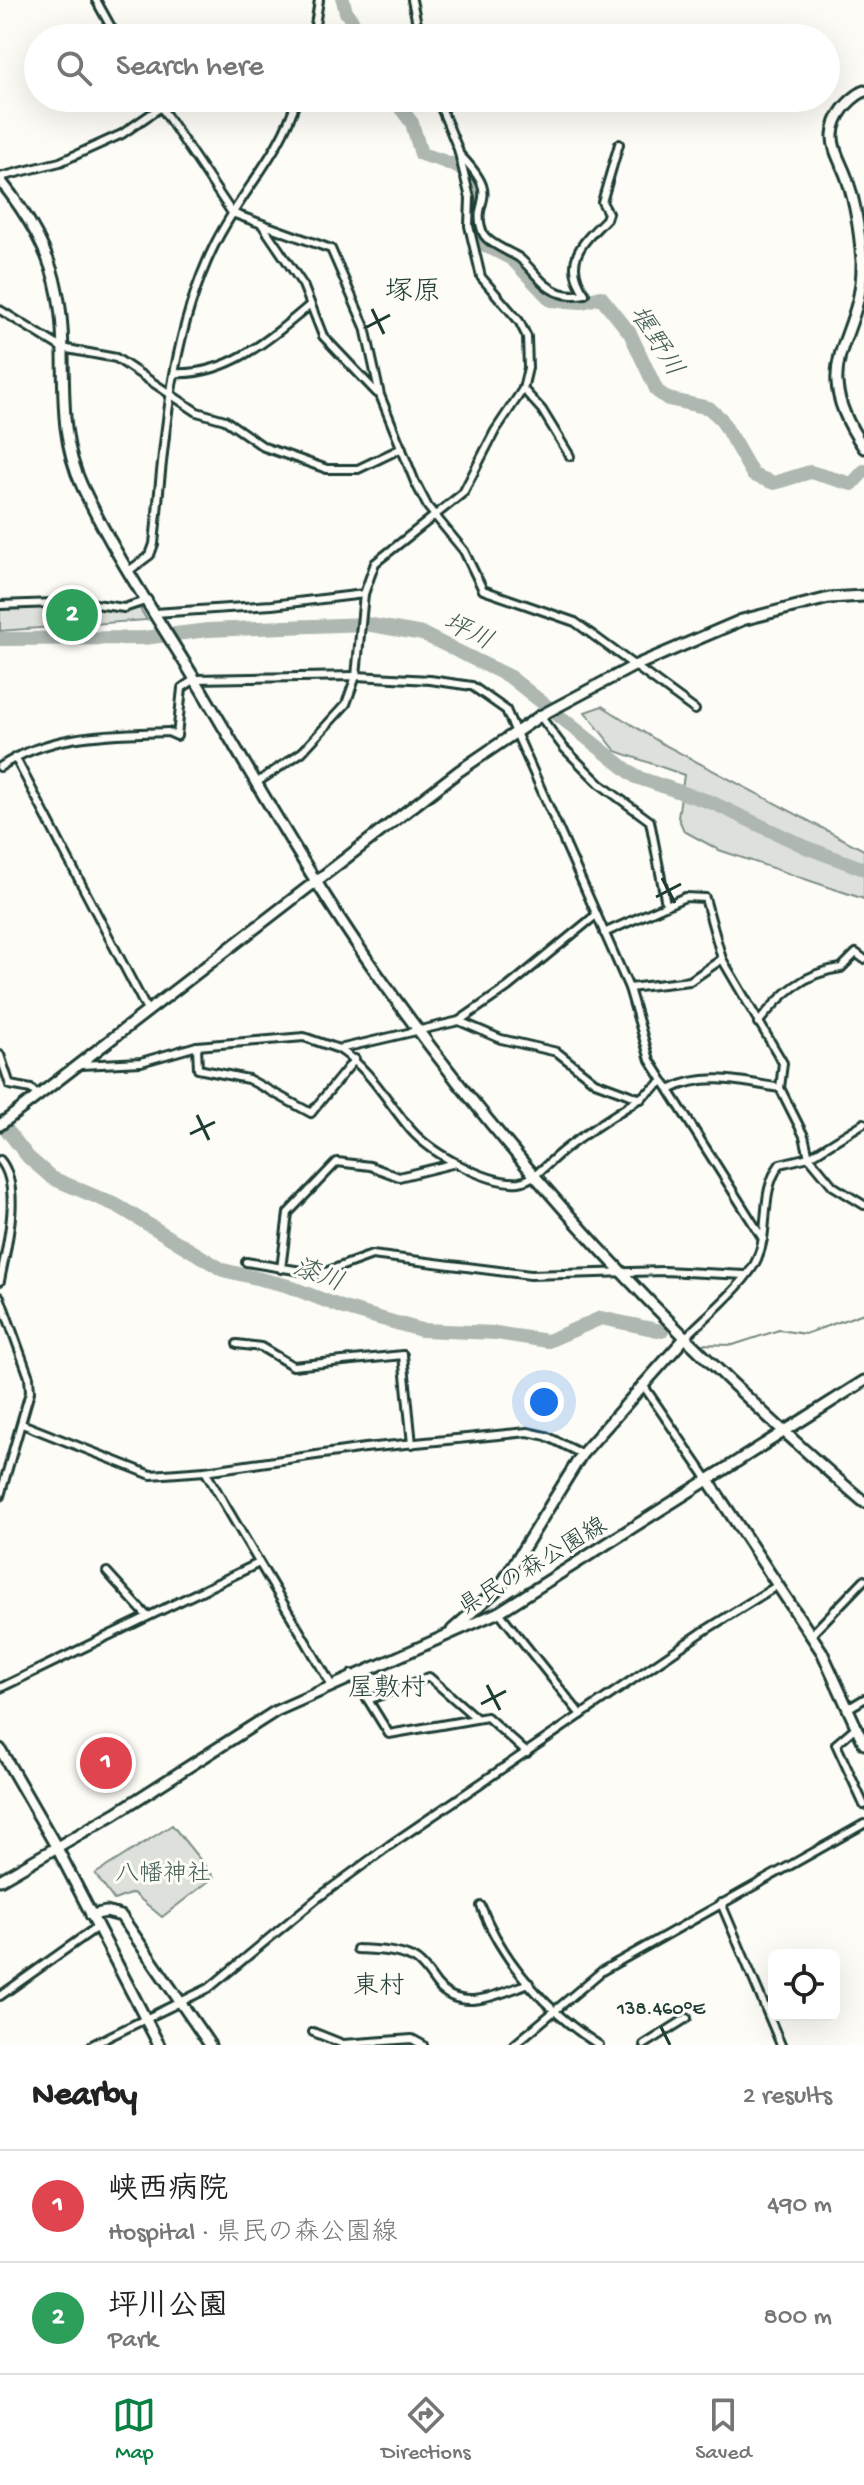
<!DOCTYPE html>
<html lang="en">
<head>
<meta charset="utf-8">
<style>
	:root { --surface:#fff; --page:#f2f2f2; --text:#222; --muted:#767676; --line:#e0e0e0; --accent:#0b8043 }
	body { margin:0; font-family:"Gochi Hand","Klee One",sans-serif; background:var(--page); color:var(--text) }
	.controls { position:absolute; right:24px; bottom:24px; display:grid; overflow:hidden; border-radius:12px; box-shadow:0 8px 32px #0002 }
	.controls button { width:72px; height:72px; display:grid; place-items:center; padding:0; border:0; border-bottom:2px solid var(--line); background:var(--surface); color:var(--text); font:40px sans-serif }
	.you { position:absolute; left:544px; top:1402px; width:28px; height:28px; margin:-20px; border:6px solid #fff; border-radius:50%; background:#1a73e8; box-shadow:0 0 0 12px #1a73e833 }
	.badge { display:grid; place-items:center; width:52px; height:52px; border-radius:50%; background:var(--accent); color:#fff; font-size:26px; font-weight:700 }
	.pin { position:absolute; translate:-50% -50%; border:4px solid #fff; box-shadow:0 2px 8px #0006 }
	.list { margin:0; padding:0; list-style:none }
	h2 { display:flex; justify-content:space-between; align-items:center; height:104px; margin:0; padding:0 32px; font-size:34px }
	h2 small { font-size:26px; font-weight:400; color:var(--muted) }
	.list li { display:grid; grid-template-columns:52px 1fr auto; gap:24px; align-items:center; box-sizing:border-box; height:112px; padding:0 32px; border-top:2px solid var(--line) }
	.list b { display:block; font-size:30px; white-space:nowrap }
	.list p { margin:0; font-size:26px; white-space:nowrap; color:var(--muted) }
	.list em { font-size:26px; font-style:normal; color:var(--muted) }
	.icon { flex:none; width:44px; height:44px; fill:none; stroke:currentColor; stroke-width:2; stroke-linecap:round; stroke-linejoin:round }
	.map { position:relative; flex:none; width:864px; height:2045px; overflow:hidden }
	.search { position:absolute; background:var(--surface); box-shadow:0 8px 32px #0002; left:24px; right:24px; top:24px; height:88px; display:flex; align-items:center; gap:20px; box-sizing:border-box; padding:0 28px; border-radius:44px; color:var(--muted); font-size:30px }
	.sheet { height:328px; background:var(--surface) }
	nav { display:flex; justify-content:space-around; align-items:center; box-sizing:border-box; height:112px; border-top:2px solid var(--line); background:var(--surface); font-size:22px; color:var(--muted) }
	nav a { display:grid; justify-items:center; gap:4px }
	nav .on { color:var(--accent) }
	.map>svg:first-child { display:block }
</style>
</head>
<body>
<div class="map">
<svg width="864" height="2045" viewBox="0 0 864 2045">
	<rect width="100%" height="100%" fill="#fdfcf7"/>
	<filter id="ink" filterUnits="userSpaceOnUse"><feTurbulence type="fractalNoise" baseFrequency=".0125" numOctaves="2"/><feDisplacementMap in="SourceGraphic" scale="16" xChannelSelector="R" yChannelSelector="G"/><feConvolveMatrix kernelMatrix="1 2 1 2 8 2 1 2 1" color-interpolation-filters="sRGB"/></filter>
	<g filter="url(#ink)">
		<g fill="#dde0db" stroke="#7e8e88" stroke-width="2">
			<polygon points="82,604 126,610 139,607 147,620 0,631 0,607"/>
			<polygon points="602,706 661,743 864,850 864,899 719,850 684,831 678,817 684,775 616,751 585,712"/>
			<polygon points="172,1825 214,1877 162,1917 133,1893 114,1900 95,1874"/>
		</g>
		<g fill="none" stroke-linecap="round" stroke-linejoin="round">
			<polyline stroke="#75877f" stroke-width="2" points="698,1344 733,1345 779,1330 805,1334 864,1313"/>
			<g stroke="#aeb8b1" stroke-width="14">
				<polyline points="343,0 346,12 364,38"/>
				<path d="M393,98L412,123L421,154C449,163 480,168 478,203C477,217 475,228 479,242L512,259L551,300L582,302L601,297L630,333L657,391L668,399L709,408L721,419L753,475L774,483L810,472L852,484L864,471"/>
				<polyline points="0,639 143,638 208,630 366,624 423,634 510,677 636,777 713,803 808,848 864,869"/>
				<polyline points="0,1121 28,1157 52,1178 118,1206 223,1270 285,1285 344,1308 421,1330 496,1333 548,1341 601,1318 662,1331"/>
			</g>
			<g stroke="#1f3d34" stroke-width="12">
				<g id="street">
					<polyline points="96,0 117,38"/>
					<polyline points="412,0 420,38"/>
					<polyline points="313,38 319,0"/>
					<polyline points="155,98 232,213 331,249 365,327 380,395 415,482 428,507 464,551 483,590 575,622 695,710"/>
					<path d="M460,155C505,201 469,198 483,233C487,243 508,251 518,257C533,268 541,287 560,293C569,296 576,295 585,294C562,261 582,243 606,219L608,213L602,202L619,144"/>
					<polyline points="0,177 60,162 122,134 161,107"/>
					<polyline points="263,226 303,285 323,336 377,393"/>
					<polyline points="0,310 62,348 116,358 197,412 225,420 264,447 327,469 358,469 402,448"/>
					<path d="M175,373C228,376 271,338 310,305"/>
					<polyline points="523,389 542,410 570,456"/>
					<path d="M130,570L150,555L154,544C164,444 169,338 214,246C239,194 281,154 297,98"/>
					<polyline points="0,605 81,602 124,608 148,600"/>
					<polyline points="155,613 272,605 364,594"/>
					<polyline points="540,716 564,748 600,784 650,821 666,904"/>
					<polyline points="15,757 148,1012"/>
					<path d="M0,767C50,733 110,734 168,732L177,736L182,688L195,679L356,676L430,680L472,686L506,710L629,988L650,1060L763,1239"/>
					<polyline points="256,783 302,752 346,704 356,676 364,594 375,563 463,493 495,431 523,389 528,368 527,337 519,321 481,277 469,226 470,198 458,149 437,98"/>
					<polyline points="604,933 685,897 705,898 722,959 783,1063 780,1088 804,1136 809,1157 864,1123"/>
					<polyline points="629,988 690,981 722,959"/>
					<polyline points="459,1021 501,1039 557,1052 595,1082 641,1099"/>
					<path d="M758,1023C780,995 805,972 841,968L856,953L864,959"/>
					<polyline points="197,1046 198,1069 248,1079 311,1113 355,1059"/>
					<path d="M339,1049C370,1069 388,1103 411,1130C431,1153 488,1185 519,1182C534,1180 548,1163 559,1154C592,1126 630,1108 663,1081"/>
					<polyline points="0,1055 10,1085 31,1089 38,1096"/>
					<polyline points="81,1065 141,1062 197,1046 304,1037 339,1049 459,1021 508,987 596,915"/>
					<path d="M671,1089C706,1071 744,1082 780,1088"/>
					<path d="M0,1160C23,1187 6,1249 0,1281"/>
					<polyline points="246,1262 320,1274 372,1255 530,1275 664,1271 745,1275"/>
					<polyline points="281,1269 288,1213 337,1162 370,1166 399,1177 456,1163"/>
					<polyline points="0,1297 29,1377 30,1392 0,1496"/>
					<path d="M685,1338C704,1318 747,1283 757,1259C771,1227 759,1193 780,1164L809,1157L833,1186L864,1205"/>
					<polyline points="237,1344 261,1347 293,1366 403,1355 412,1444"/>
					<polyline points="643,1385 708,1480"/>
					<polyline points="22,1424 151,1475 205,1471 365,1448 528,1432 546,1436 582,1454"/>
					<polyline points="205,1471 331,1684"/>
					<polyline points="107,1572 147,1616"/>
					<polyline points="499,1612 581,1715"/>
					<polyline points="811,1635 864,1580"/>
					<polyline points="352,1674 389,1734 487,1717 527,1753"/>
					<polyline points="0,1688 259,1563"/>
					<polyline points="368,1700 429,1677 476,1718"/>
					<polyline points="849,1708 864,1699"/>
					<polyline points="857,1726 836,1744 864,1805"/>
					<polyline points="721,1903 781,2045"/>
					<path d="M481,1906C502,1961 549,2014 599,2045"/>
					<path d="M357,1949C375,1950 395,1950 412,1958C422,1962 430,1976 437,1985C462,2014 499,1994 529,1983"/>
					<polyline points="0,1996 97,1927"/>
					<polyline points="313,2032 343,2044 412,2039 423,2045"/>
					<polyline points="92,2045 209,1988 319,1897 390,1845 704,1631 778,1585"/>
					<polyline points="514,2045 602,1971 864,1824"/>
					<polyline points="644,2045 687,2018"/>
				</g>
			</g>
			<g stroke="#1f3d34" stroke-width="15">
				<g id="secondary">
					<path d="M864,91C848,100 834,116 833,135C832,151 844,167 848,182C856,206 860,235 862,261C864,344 803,359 864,448"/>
					<path d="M0,180C27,214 50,251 58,295C70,359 53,425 82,486C116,559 164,627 205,696C260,789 314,884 376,972C514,1169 681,1346 864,1502"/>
					<polyline points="0,1125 459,771 540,716 632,667 742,620 829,598 864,596"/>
					<polyline points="708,1480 822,1652 864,1744"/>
					<polyline points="452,1630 499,1588 582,1454 685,1338"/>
					<polyline points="0,1749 57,1848 159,2045"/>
					<polyline points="0,1880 116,1813 276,1711 499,1612 864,1381"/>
					<polyline points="91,1915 106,1912 121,1916 210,2045"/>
				</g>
			</g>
			<use href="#street" stroke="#fdfcf7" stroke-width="6"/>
			<use href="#secondary" stroke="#fdfcf7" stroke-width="9"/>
		</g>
	</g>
	<path fill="none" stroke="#1f3d34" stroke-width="3" d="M372,309L384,334M365,328L390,315M662,878L675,903M656,897L681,884M197,1115L209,1140M190,1134L215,1122M487,1685L500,1710M481,1704L506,1691M661,2027L670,2045"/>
	<g text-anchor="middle" stroke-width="6" stroke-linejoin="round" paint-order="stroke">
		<g font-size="24" fill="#1f3d34" stroke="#fdfcf7">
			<text transform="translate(532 1565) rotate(-31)" y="8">県民の森公園線</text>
		</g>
		<g font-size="24" fill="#455e55" stroke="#fdfcf7">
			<text x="163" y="1880">八幡神社</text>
		</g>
		<g font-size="26" font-style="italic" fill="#435c53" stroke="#fdfcf7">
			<text transform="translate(658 340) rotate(58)" y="9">堰野川</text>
			<text transform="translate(469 630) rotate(26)" y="9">坪川</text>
			<text transform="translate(319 1273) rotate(20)" y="9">漆川</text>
		</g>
		<g font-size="26" fill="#1f3d34" stroke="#fdfcf7">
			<text x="387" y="1695">屋敷村</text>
			<text x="379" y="1993">東村</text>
		</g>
		<g font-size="28" fill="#1f3d34" stroke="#fdfcf7">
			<text x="413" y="299">塚原</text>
		</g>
	</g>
	<g font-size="20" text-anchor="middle" fill="#1f3d34" stroke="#fdfcf7" stroke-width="6" stroke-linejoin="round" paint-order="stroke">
		<text x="661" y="2014">138.460°E</text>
	</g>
</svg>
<div class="controls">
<button><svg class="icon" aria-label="locate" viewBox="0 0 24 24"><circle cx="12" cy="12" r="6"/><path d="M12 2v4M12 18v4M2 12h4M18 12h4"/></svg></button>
</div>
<div class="you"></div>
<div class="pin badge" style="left:106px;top:1763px;background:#e0444e">1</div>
<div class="pin badge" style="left:72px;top:615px;background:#2e9e5b">2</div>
<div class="search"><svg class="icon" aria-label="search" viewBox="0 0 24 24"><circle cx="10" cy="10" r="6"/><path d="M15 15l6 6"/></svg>Search here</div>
</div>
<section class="sheet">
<h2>Nearby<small>2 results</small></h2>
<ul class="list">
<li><span class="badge" style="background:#e0444e">1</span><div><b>峡西病院</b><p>Hospital · 県民の森公園線</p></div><em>490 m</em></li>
<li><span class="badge" style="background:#2e9e5b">2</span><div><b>坪川公園</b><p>Park</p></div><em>800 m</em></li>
</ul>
</section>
<nav>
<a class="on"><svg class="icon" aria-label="map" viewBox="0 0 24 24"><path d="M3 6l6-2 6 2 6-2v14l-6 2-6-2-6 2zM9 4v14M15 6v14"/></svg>Map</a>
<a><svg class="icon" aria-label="directions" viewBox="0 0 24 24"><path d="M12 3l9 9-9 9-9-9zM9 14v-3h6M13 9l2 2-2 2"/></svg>Directions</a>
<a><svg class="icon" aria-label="saved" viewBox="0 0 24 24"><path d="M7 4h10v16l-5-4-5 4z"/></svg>Saved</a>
</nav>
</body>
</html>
